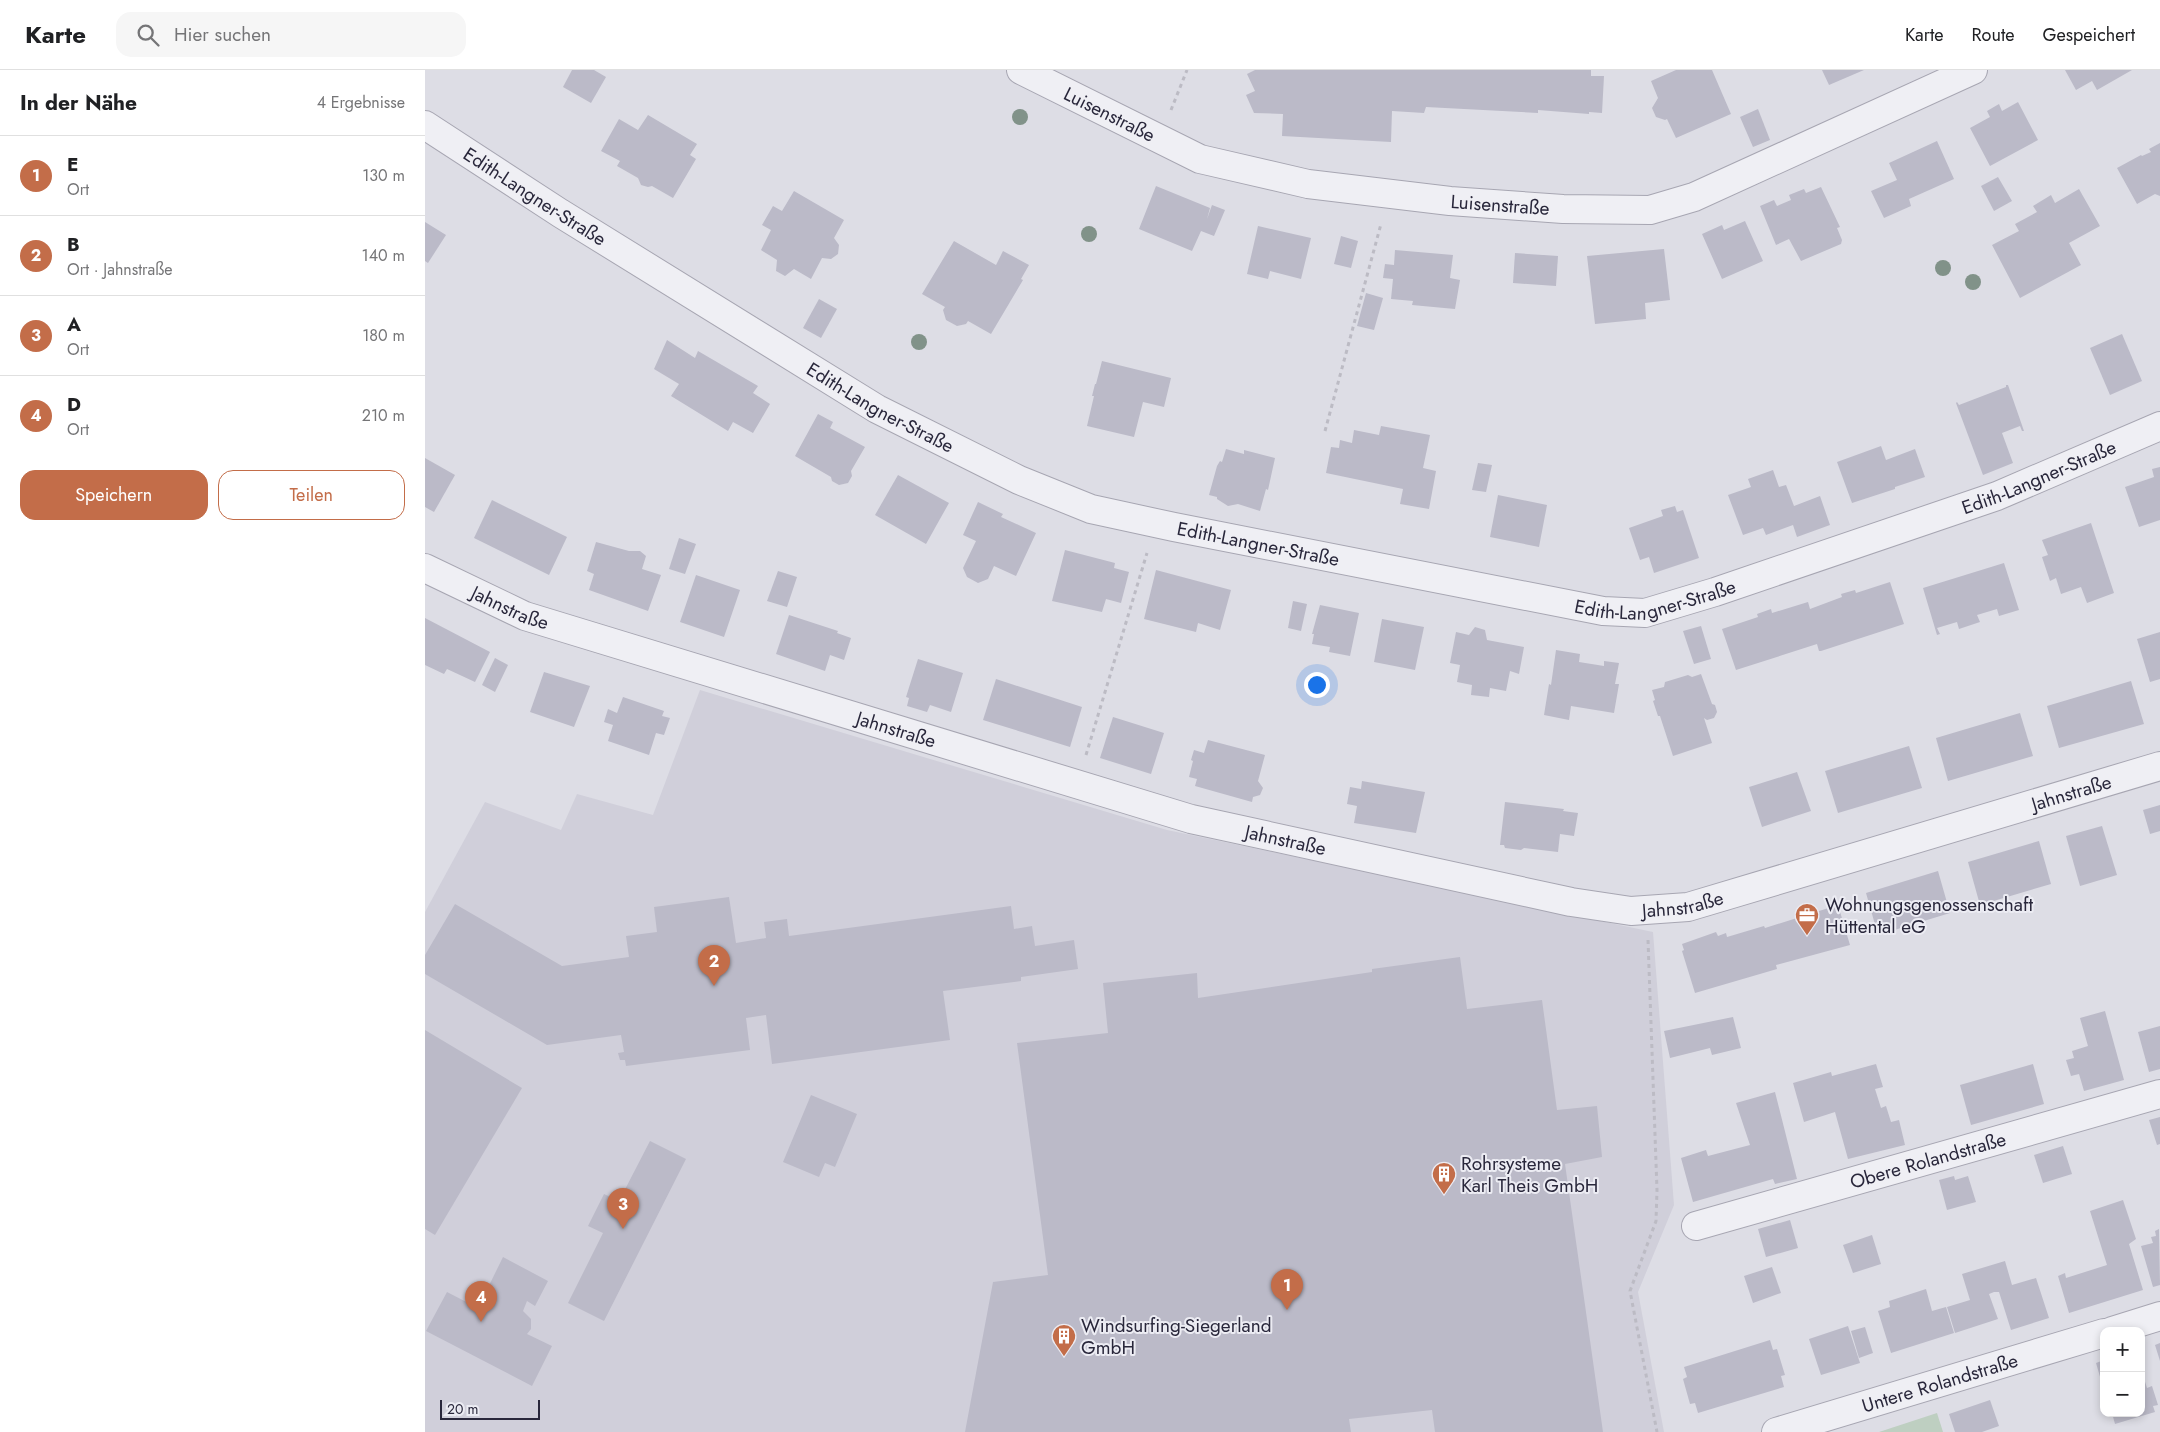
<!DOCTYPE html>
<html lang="de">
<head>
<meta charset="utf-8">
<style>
	:root { --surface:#fff; --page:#f6f6f6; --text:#202124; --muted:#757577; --line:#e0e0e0; --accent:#c36d49 }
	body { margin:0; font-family:Jost,sans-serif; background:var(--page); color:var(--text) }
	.controls { position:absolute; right:15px; bottom:15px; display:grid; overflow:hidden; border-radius:10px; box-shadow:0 2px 8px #0003 }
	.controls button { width:45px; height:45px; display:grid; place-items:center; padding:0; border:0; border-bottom:1px solid var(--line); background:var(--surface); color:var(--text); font:25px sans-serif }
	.scale { position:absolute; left:15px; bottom:12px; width:100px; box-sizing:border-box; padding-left:5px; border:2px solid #29273b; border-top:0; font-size:14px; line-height:18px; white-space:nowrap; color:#29273b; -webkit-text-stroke:4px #ececf3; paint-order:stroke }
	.you { position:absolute; left:891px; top:614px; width:18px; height:18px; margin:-12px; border:4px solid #fff; border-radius:50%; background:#1a73e8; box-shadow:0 0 0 8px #1a73e833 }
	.badge { display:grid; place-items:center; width:32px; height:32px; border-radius:50%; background:var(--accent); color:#fff; font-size:16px; font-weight:700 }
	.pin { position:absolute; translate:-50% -41px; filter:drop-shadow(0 1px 2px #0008) }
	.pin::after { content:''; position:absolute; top:26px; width:18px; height:15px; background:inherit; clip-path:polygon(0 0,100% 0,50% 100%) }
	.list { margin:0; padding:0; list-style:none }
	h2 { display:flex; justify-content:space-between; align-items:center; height:65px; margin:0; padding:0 20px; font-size:21px }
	h2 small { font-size:16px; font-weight:400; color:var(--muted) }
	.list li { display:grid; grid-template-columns:32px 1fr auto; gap:15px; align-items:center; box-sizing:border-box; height:80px; padding:0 20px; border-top:1px solid var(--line) }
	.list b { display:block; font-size:19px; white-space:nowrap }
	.list p { margin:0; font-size:16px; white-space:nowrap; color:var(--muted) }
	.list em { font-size:16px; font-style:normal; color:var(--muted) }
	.actions { display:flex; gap:10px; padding:15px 20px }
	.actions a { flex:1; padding:11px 0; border:1px solid var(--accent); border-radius:15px; text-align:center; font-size:18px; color:var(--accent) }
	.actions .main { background:var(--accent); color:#fff }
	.icon { flex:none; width:28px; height:28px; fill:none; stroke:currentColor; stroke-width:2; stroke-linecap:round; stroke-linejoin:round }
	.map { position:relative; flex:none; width:1735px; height:1362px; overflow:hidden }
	header { display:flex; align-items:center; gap:30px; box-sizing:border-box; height:70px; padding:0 25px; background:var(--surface); border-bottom:1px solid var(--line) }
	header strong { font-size:24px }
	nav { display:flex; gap:28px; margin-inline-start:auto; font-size:18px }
	.search { width:350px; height:45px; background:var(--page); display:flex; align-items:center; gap:12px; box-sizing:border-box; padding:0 18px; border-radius:15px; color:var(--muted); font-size:19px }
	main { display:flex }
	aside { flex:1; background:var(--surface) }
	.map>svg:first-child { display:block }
</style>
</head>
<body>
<header>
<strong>Karte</strong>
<div class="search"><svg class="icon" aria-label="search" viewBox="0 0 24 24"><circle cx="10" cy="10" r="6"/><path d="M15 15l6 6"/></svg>Hier suchen</div>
<nav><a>Karte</a><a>Route</a><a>Gespeichert</a></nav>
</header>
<main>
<aside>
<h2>In der Nähe<small>4 Ergebnisse</small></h2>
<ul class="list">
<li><span class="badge">1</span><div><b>E</b><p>Ort</p></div><em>130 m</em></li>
<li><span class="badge">2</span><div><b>B</b><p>Ort · Jahnstraße</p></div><em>140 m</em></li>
<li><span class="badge">3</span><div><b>A</b><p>Ort</p></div><em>180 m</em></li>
<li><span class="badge">4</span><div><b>D</b><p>Ort</p></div><em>210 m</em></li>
</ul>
<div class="actions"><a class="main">Speichern</a><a>Teilen</a></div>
</aside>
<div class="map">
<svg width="1735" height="1362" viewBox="0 0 1735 1362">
	<rect width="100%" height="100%" fill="#dddde5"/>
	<polygon fill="#d0cfda" points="275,620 742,760 1228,862 1249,1135 1213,1222 1239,1362 0,1362 0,842 60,732 136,760 152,724 228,745"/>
	<polygon fill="#becfc1" points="1512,1343 1518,1362 1454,1362"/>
	<g fill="#bbbac8">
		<polygon points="147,0 169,0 181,7 166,33 138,17"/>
		<polygon points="830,0 1166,0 1166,6 1179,6 1177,43 1164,42 1164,44 1113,40 1113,43 1001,37 999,43 967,41 966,72 857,66 858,44 829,43 821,25 830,21 822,4"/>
		<polygon points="1251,0 1287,0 1306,44 1251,68 1242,49 1240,50 1231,47 1227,38 1233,28 1226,11"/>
		<polygon points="1397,0 1439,0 1404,15"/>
		<polygon points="1640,0 1707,0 1672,20 1667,11 1651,20"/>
		<polygon points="1593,32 1613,70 1565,96 1545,58 1565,47 1562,41 1574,34 1577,41"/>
		<polygon points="1333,39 1345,70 1328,77 1315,47"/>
		<polygon points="223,45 272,74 265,85 271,89 248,128 227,116 223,117 216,115 213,108 192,96 195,91 176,81 194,49 213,60"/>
		<polygon points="1512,71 1529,109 1484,129 1486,136 1459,148 1446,121 1472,110 1464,93"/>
		<polygon points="1735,73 1735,126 1730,124 1712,134 1692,98 1716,85 1717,86 1726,82 1724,79"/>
		<polygon points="1573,107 1587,131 1569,141 1556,116"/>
		<polygon points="731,116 785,138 782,149 787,135 800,140 789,166 776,161 767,181 714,159"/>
		<polygon points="1396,117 1415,157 1412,158 1417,170 1416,174 1376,191 1364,169 1351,175 1335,136 1349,130 1352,136 1366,130 1364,125 1379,119 1381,123"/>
		<polygon points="1654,119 1675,156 1644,173 1656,195 1595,228 1567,175 1594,161 1590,154 1612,142 1608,136 1626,125 1630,133"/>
		<polygon points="369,121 419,150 409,168 414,175 413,184 406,189 397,188 386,209 369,199 360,206 351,201 352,190 336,180 346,160 337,155 348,136 357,141"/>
		<polygon points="1320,151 1338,191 1297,209 1277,164 1297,155 1299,160"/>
		<polygon points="0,152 21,165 3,193 0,191"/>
		<polygon points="833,156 886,168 876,209 845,201 843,209 822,204"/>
		<polygon points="916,166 933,171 926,198 909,194"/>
		<polygon points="529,171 571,195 578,181 604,195 596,209 598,210 566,264 543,251 541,254 532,256 521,250 518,240 520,237 497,224"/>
		<polygon points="1239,179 1245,230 1220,233 1221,249 1170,254 1162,186"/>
		<polygon points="970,180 1028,185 1025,208 1035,210 1030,239 987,235 988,231 966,229 968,209 958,208 960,194 969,195"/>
		<polygon points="1090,183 1133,186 1131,216 1088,213"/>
		<polygon points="941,223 958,228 949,260 932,256"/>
		<polygon points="394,229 412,239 396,268 378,258"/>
		<polygon points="1697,264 1717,311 1685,325 1665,278"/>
		<polygon points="242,270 270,288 273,281 333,316 328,323 345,334 328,363 308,352 303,361 246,326 254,314 229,299"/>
		<polygon points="677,291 746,308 739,337 718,332 709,367 662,356 669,326 667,326 670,314 671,314"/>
		<polygon points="1581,315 1583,315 1599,361 1597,361 1595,356 1577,363 1588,393 1558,405 1531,333 1532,332 1534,335 1581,317"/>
		<polygon points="393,344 408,352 405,358 440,377 426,401 427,406 423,413 414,415 407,411 406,407 370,386"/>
		<polygon points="956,356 1005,365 998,398 1011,401 1004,439 975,434 978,419 901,403 906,377 914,378 915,370 927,373 929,360 954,365"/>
		<polygon points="1456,376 1461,390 1490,379 1500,407 1470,417 1470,419 1427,433 1412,392"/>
		<polygon points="801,379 819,384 819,380 850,388 843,420 841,419 835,441 813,434 803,436 792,429 792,427 784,425 792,396 795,391 797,392"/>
		<polygon points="0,388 30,405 9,442 0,437"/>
		<polygon points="1053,393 1067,395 1061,422 1047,420"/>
		<polygon points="1735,397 1735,450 1714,457 1700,417 1729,407 1727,399"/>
		<polygon points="1348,400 1354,417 1361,415 1369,436 1395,426 1405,455 1372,467 1368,455 1341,465 1338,458 1318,465 1303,425 1326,417 1323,409"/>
		<polygon points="473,405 524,433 501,474 450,445"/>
		<polygon points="1073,425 1122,435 1114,477 1065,467"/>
		<polygon points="67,430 142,467 124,505 49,468"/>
		<polygon points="553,432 578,444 576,447 611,463 591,506 569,496 563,509 553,513 542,507 538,498 551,471 538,465"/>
		<polygon points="1250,436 1252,442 1258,440 1274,488 1229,503 1224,487 1215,490 1204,458 1238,446 1236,440"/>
		<polygon points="1666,453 1689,523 1662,533 1656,517 1636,524 1631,508 1625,511 1617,487 1623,485 1617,470"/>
		<polygon points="254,468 271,474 260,504 244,499"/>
		<polygon points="171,472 204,481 215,481 221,486 217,499 236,505 223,541 164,520 169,504 162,501"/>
		<polygon points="640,480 690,493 689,498 704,502 696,533 681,529 677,542 627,531"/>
		<polygon points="1579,493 1594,540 1574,546 1572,539 1552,545 1555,552 1534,559 1532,552 1512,558 1515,564 1512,565 1498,518"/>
		<polygon points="731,500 806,520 795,560 773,553 771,562 719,549"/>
		<polygon points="353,501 372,507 362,537 342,531"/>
		<polygon points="271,505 315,520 299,567 255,552"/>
		<polygon points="1465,512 1479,554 1396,581 1394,581 1392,574 1311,600 1297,559 1333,547 1332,544 1346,539 1347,543 1383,532 1385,539 1417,527 1416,524 1430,520 1431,523"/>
		<polygon points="868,531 882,534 876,561 863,558"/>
		<polygon points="895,535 934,543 925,586 904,582 905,577 887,574 889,564 887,564"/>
		<polygon points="364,545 413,561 412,563 426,568 419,590 405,585 400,601 351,584"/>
		<polygon points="0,548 65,582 50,612 22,599 19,604 0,595"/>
		<polygon points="957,549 999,557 990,600 949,592"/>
		<polygon points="1276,556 1286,589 1269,594 1258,561"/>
		<polygon points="1050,557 1060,560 1062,570 1099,577 1094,604 1085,601 1081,621 1065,618 1064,627 1046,625 1047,615 1032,612 1035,595 1025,593 1031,562 1044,565"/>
		<polygon points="1735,562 1735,609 1725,612 1712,569"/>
		<polygon points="1131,580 1155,584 1154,592 1179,596 1179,591 1194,593 1190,614 1194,614 1189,643 1146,636 1144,650 1119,645 1124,614 1126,615"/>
		<polygon points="70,588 83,595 70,622 57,615"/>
		<polygon points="493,589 538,603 526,642 505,635 502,642 482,636 484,628 481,627"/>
		<polygon points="119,602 165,616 149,657 105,642"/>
		<polygon points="1276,604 1287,634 1290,635 1292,642 1289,648 1282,650 1279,648 1287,673 1248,686 1235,646 1233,646 1228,631 1230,630 1227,620 1239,617 1240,612 1263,605 1267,607"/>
		<polygon points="571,609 657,637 645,677 558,650"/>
		<polygon points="1706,611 1719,654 1634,678 1622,636"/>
		<polygon points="198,627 239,641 237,646 245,648 239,665 231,663 224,685 183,671 188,655 179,652 183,639 192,643"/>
		<polygon points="1595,643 1608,686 1523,711 1511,668"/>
		<polygon points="688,647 739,663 726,704 675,688"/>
		<polygon points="783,670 840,685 833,711 838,718 835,725 828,727 827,732 770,716 772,709 764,707 768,691 766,690 769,680 779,683"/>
		<polygon points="1484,676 1497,718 1413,743 1400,701"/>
		<polygon points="1372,702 1386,741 1337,757 1324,717"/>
		<polygon points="937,711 1000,722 991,763 929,753 932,736 922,734 925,717 936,719"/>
		<polygon points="1080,732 1139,739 1138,741 1153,743 1149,766 1135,764 1133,782 1099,778 1096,780 1080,778 1079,775 1075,775"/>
		<polygon points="1735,735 1735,761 1725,764 1718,740"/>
		<polygon points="1677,756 1692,805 1655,816 1641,766"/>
		<polygon points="1614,771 1626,814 1555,835 1543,792"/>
		<polygon points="1513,801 1525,843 1453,865 1441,823"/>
		<polygon points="304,827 311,873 341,868 339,852 362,849 364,866 586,836 589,859 607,856 610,876 649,870 653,899 596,907 596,911 518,921 525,970 347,994 341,945 321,948 325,980 201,996 200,990 195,990 193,983 199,982 196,965 122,975 0,904 0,885 30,834 137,896 204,887 201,866 232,862 229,837"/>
		<polygon points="1413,835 1425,875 1351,895 1352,899 1270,923 1257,881 1259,880 1257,874 1291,862 1293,866 1301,863 1302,867 1339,856 1340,858"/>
		<polygon points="1035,887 1042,939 1117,930 1132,1040 1172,1036 1177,1087 1140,1094 1178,1362 1010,1362 1007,1340 924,1349 926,1362 540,1362 568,1212 623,1205 592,973 683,963 678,913 772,903 773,928 947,902 947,899"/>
		<polygon points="1680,941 1699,1010 1659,1021 1654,1004 1646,1006 1641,990 1649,988 1647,981 1663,976 1655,948"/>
		<polygon points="1308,947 1316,978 1287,985 1285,978 1245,988 1239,961"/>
		<polygon points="1735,956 1735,999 1724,1002 1713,962"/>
		<polygon points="0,960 97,1018 10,1165 0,1159"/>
		<polygon points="1451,994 1458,1017 1450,1019 1456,1038 1461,1036 1466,1052 1474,1050 1480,1075 1423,1089 1410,1042 1379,1052 1368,1013 1406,1002 1407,1006"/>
		<polygon points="1608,994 1619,1034 1546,1055 1535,1015"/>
		<polygon points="1350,1022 1372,1109 1350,1114 1348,1109 1268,1132 1256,1088 1281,1080 1283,1086 1325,1075 1311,1033"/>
		<polygon points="386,1025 432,1044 410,1097 400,1093 394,1107 358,1092"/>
		<polygon points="1735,1047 1735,1074 1732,1075 1724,1050"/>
		<polygon points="225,1071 261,1089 179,1251 143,1233 178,1163 163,1156 179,1124 194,1131"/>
		<polygon points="1638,1076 1647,1104 1618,1113 1609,1085"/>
		<polygon points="1529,1106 1530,1110 1543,1106 1551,1132 1522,1140 1514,1110"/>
		<polygon points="1698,1130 1711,1169 1704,1174 1718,1220 1644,1243 1633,1206 1640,1203 1641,1208 1682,1195 1665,1141"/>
		<polygon points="1365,1150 1373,1178 1341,1187 1333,1159"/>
		<polygon points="1734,1159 1735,1215 1728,1217 1716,1176 1728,1173 1726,1167 1731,1166 1730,1161"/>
		<polygon points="1447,1165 1456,1194 1428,1203 1418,1175"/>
		<polygon points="78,1187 123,1211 110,1236 102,1231 98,1241 106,1249 106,1259 102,1264 127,1276 107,1316 1,1261 22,1222 53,1238"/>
		<polygon points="1580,1191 1587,1215 1611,1208 1624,1248 1586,1260 1574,1222 1569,1222 1564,1224 1573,1249 1530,1263 1522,1237 1545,1230 1537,1204"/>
		<polygon points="1347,1197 1356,1223 1328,1233 1319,1206"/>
		<polygon points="1501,1219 1507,1241 1521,1237 1529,1263 1466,1283 1453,1241 1465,1237 1464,1231"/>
		<polygon points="1423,1256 1435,1293 1396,1305 1384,1269"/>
		<polygon points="1440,1257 1448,1283 1434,1288 1426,1261"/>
		<polygon points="1345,1270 1348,1280 1352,1279 1360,1305 1356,1306 1359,1317 1273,1343 1270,1333 1265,1334 1258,1309 1262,1307 1259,1297"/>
		<polygon points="1735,1273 1735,1291 1730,1275"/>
		<polygon points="1679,1290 1679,1317 1678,1317 1671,1293"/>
		<polygon points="1716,1299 1722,1318 1727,1316 1733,1335 1728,1336 1730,1342 1690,1354 1687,1343 1716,1343"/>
		<polygon points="1565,1330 1574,1356 1557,1362 1530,1362 1524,1344"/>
	</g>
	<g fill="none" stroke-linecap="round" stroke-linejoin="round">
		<g stroke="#a7a6b2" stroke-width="30">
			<g id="minor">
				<path id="s1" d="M596,0L775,89L883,114L1025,131L1138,139L1225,140L1269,127L1548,0"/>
				<path id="s2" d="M0,55L135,143L452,339L594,410L666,439L749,457L1178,541L1220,543L1290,522L1572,426L1735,356"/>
				<path id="s3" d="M0,498L100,546L766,749L1146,832L1206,841L1263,837L1735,696"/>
				<path id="s4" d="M1271,1156L1735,1024"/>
				<polyline points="1687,1261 1735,1246"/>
				<path id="s5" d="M1351,1362L1679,1263"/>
			</g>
		</g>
		<g stroke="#bcbbc4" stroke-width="3" stroke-dasharray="4 4" stroke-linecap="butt">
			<polyline points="746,40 762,0"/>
			<polyline points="900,361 956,154"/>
			<polyline points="661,685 722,483"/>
			<polyline points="1223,870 1232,1120 1231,1151 1205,1221 1232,1362"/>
		</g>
		<use href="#minor" stroke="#efeff4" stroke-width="28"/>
	</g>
	<g fill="#819289">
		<circle cx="595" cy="47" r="8"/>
		<circle cx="664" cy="164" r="8"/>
		<circle cx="1518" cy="198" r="8"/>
		<circle cx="1548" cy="212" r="8"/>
		<circle cx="494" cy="272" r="8"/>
	</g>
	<defs>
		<g id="office-pin" transform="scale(1.25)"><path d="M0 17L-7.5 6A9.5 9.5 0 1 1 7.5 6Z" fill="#c36d49" stroke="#ececf3"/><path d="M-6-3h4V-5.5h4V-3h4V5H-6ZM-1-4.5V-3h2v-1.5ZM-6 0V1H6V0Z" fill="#fff"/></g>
		<g id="building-pin" transform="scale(1.25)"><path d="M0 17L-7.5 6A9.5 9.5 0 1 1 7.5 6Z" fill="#c36d49" stroke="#ececf3"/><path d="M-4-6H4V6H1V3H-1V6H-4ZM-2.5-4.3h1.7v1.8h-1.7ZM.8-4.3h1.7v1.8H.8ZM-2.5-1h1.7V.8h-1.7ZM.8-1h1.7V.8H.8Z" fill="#fff"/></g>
	</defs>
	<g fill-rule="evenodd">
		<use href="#office-pin" x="1382" y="845"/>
		<use href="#building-pin" x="1019" y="1104"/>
		<use href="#building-pin" x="639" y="1266"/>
	</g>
	<g text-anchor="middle" stroke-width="4" stroke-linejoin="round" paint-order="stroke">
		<g font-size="19" fill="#29273b" stroke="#ececf3">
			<text dy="7" stroke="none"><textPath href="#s1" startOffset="99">Luisenstraße</textPath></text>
			<text dy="7" stroke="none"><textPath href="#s2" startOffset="131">Edith-Langner-Straße</textPath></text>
			<text dy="7" stroke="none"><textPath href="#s1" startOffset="504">Luisenstraße</textPath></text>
			<text dy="7" stroke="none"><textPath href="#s2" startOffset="536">Edith-Langner-Straße</textPath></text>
			<text dy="7" stroke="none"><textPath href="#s2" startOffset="1751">Edith-Langner-Straße</textPath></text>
			<text dy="7" stroke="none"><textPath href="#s2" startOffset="941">Edith-Langner-Straße</textPath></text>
			<text dy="7" stroke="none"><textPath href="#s2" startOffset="1346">Edith-Langner-Straße</textPath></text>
			<text dy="7" stroke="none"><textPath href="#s3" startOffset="94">Jahnstraße</textPath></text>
			<text dy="7" stroke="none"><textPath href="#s3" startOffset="499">Jahnstraße</textPath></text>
			<text dy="7" stroke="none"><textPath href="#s3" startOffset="1714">Jahnstraße</textPath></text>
			<text dy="7" stroke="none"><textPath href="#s3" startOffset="904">Jahnstraße</textPath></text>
			<text dy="7" stroke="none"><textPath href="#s3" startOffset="1309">Jahnstraße</textPath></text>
			<text dy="7" stroke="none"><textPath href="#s4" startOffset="241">Obere Rolandstraße</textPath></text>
			<text dy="7" stroke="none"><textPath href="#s5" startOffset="171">Untere Rolandstraße</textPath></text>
		</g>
		<g font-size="19" fill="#29273b" stroke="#ececf3" text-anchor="start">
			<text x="1400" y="841">Wohnungsgenossenschaft<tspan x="1400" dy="22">Hüttental eG</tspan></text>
			<text x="1036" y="1100">Rohrsysteme<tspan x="1036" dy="22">Karl Theis GmbH</tspan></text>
			<text x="656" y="1262">Windsurfing-Siegerland<tspan x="656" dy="22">GmbH</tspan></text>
		</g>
	</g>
</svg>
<div class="controls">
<button>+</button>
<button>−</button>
</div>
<div class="scale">20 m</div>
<div class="you"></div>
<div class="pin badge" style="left:862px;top:1240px">1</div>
<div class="pin badge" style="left:289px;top:916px">2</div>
<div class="pin badge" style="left:198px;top:1159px">3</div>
<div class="pin badge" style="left:56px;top:1252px">4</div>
</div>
</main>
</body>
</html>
